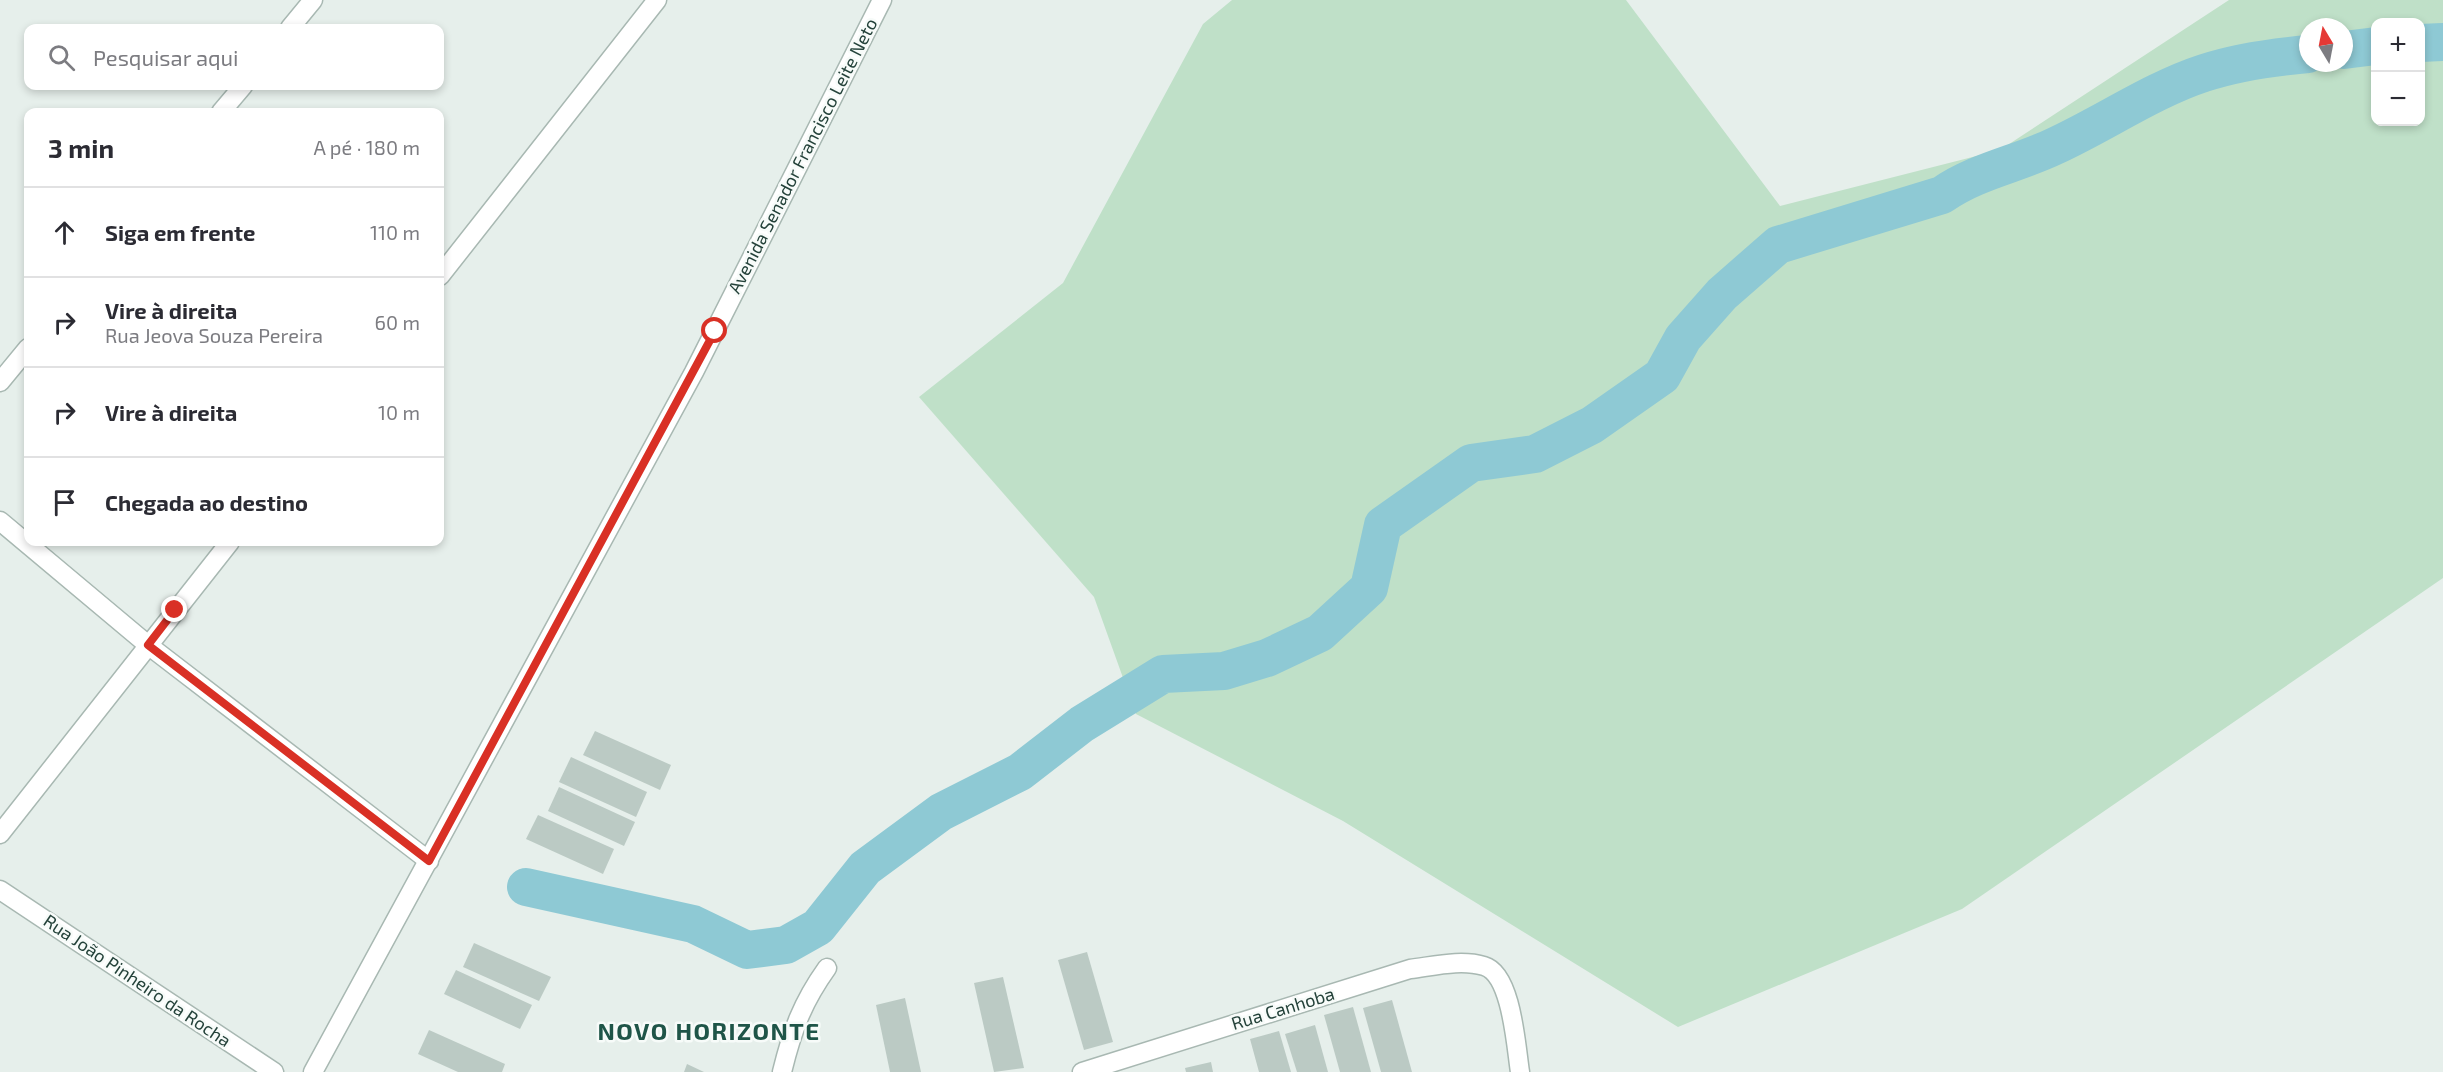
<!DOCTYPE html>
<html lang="pt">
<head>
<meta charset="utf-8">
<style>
	:root { --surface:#fff; --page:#f7f7f7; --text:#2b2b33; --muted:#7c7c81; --line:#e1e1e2 }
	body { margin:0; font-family:"Exo 2",sans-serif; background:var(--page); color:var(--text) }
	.controls { position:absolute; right:18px; top:18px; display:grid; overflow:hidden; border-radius:12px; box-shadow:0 3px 9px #0003 }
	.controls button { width:54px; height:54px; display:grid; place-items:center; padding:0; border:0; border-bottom:2px solid var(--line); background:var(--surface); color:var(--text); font:30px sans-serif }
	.compass { position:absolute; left:2299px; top:18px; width:54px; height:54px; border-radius:50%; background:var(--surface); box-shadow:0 3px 9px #0003; rotate:350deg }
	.stop { position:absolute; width:18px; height:18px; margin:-14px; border:4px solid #d93025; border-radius:50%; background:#fff }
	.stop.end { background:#d93025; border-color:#fff; box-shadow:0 2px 6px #0008 }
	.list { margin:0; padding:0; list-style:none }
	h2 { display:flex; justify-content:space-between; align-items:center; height:78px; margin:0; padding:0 24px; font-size:26px }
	h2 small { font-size:20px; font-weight:400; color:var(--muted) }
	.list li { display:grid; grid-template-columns:39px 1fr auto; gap:18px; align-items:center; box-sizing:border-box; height:90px; padding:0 24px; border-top:2px solid var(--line) }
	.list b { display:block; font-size:22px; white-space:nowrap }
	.list p { margin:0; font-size:20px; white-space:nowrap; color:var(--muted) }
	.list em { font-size:20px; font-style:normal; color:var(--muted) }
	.icon { flex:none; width:33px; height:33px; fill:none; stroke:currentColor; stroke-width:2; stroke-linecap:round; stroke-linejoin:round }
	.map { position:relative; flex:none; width:2443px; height:1072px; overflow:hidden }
	.search { position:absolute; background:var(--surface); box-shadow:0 3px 9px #0003; left:24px; top:24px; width:420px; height:66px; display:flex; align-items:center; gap:15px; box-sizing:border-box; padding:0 21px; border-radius:12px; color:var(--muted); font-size:22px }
	.panel { position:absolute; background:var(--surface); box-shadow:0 3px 9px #0003; left:24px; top:108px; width:420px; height:438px; border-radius:12px }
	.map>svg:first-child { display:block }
</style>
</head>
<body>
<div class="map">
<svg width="2443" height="1072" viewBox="0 0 2443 1072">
	<rect width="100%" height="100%" fill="#e6efeb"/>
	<path fill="#bfe0c8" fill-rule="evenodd" d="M1232,0H1626L1780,206L2000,150L2229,0H2443V578L1962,909L1678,1027L1343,821L1136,714L1094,597L919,397L1063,283L1203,24ZM2376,22H2420V122H2376ZM2308,27H2344V63H2308Z"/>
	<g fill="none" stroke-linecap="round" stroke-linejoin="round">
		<g stroke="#8ec9d4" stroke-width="38">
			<polyline points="2420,43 2443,42"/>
			<polyline points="2344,50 2376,46"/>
			<path d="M526,887L693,924L747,950L786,945L818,927L865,868L941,812L1020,772L1082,724L1163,674L1224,671L1267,658L1320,633L1369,588L1383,525L1471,463L1535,454L1592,425L1662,376L1683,338L1722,294L1778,245L1942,195C1976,171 2018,164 2055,146C2105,123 2152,90 2204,73C2237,62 2274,57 2308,54"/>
		</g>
	</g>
	<g fill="#bbcac4">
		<polygon points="595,731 671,765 660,790 583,755"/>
		<polygon points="571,757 647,792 636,817 559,782"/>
		<polygon points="559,787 635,822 624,846 548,811"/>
		<polygon points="538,815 614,849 603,874 526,839"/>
		<polygon points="474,943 551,977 539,1001 463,967"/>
		<polygon points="1087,952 1113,1042 1084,1050 1058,960"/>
		<polygon points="456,970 532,1005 520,1029 444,994"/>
		<polygon points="1003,977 1024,1068 994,1072 974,983"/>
		<polygon points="905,998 921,1072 890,1072 876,1005"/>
		<polygon points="1392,1000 1412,1072 1381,1072 1363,1008"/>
		<polygon points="1353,1007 1371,1072 1340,1072 1324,1015"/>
		<polygon points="1315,1025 1328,1072 1297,1072 1285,1034"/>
		<polygon points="429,1030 505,1064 502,1072 458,1072 418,1054"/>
		<polygon points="1279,1031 1291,1072 1259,1072 1250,1039"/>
		<polygon points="1211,1062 1213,1072 1186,1072 1185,1068"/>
		<polygon points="687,1064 704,1072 684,1072"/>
	</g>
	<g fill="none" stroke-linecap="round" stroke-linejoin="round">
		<g stroke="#a8b8b2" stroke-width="21">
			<g id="minor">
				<polyline points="290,28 313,0"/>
				<polyline points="221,112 243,86"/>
				<polyline points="440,276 657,0"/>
				<polyline points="0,382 28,348"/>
				<polyline points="0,521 148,645 429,861"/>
				<polyline points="0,834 230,542"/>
				<polyline points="0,890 274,1072"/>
				<polyline points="313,1072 694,372 882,0"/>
				<path d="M782,1072C792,1031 802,1003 827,968"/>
				<path d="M1082,1072L1410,969C1434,966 1461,959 1484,966C1512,974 1516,1047 1520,1072"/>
			</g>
		</g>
		<use href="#minor" stroke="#fff" stroke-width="18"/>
	</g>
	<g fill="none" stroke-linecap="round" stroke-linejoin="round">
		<polyline stroke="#d93025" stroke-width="8" points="175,610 148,645 429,861 715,331"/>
	</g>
	<g text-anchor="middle" stroke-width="5" stroke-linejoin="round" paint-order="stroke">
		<g font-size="18" fill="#24423a" stroke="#f7fbf9">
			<text transform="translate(803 156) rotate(-63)" y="6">Avenida Senador Francisco Leite Neto</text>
			<text transform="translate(137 981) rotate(34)" y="6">Rua João Pinheiro da Rocha</text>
			<text transform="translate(1283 1009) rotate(-17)" y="6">Rua Canhoba</text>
		</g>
		<g font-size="24" font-weight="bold" letter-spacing="1.5" fill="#1f5548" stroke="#f7fbf9">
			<text x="709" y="1040">NOVO HORIZONTE</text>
		</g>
	</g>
</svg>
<div class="controls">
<button>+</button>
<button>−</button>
</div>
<svg class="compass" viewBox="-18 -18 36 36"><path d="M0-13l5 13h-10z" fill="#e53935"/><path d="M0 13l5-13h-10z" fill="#7c7c81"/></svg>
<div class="stop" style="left:715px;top:331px"></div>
<div class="stop end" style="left:175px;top:610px"></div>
<div class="search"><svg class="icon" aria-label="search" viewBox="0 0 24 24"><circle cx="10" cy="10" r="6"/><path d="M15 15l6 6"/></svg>Pesquisar aqui</div>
<section class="panel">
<h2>3 min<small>A pé · 180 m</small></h2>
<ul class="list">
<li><svg class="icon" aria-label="ahead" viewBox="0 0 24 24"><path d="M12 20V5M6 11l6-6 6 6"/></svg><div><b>Siga em frente</b></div><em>110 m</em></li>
<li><svg class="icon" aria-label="right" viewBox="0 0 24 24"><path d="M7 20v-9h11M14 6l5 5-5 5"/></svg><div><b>Vire à direita</b><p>Rua Jeova Souza Pereira</p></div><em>60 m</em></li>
<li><svg class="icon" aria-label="right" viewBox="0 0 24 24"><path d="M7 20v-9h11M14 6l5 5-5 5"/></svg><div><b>Vire à direita</b></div><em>10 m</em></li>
<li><svg class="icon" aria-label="arrive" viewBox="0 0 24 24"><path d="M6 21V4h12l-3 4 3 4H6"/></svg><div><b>Chegada ao destino</b></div></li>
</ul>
</section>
</div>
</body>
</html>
